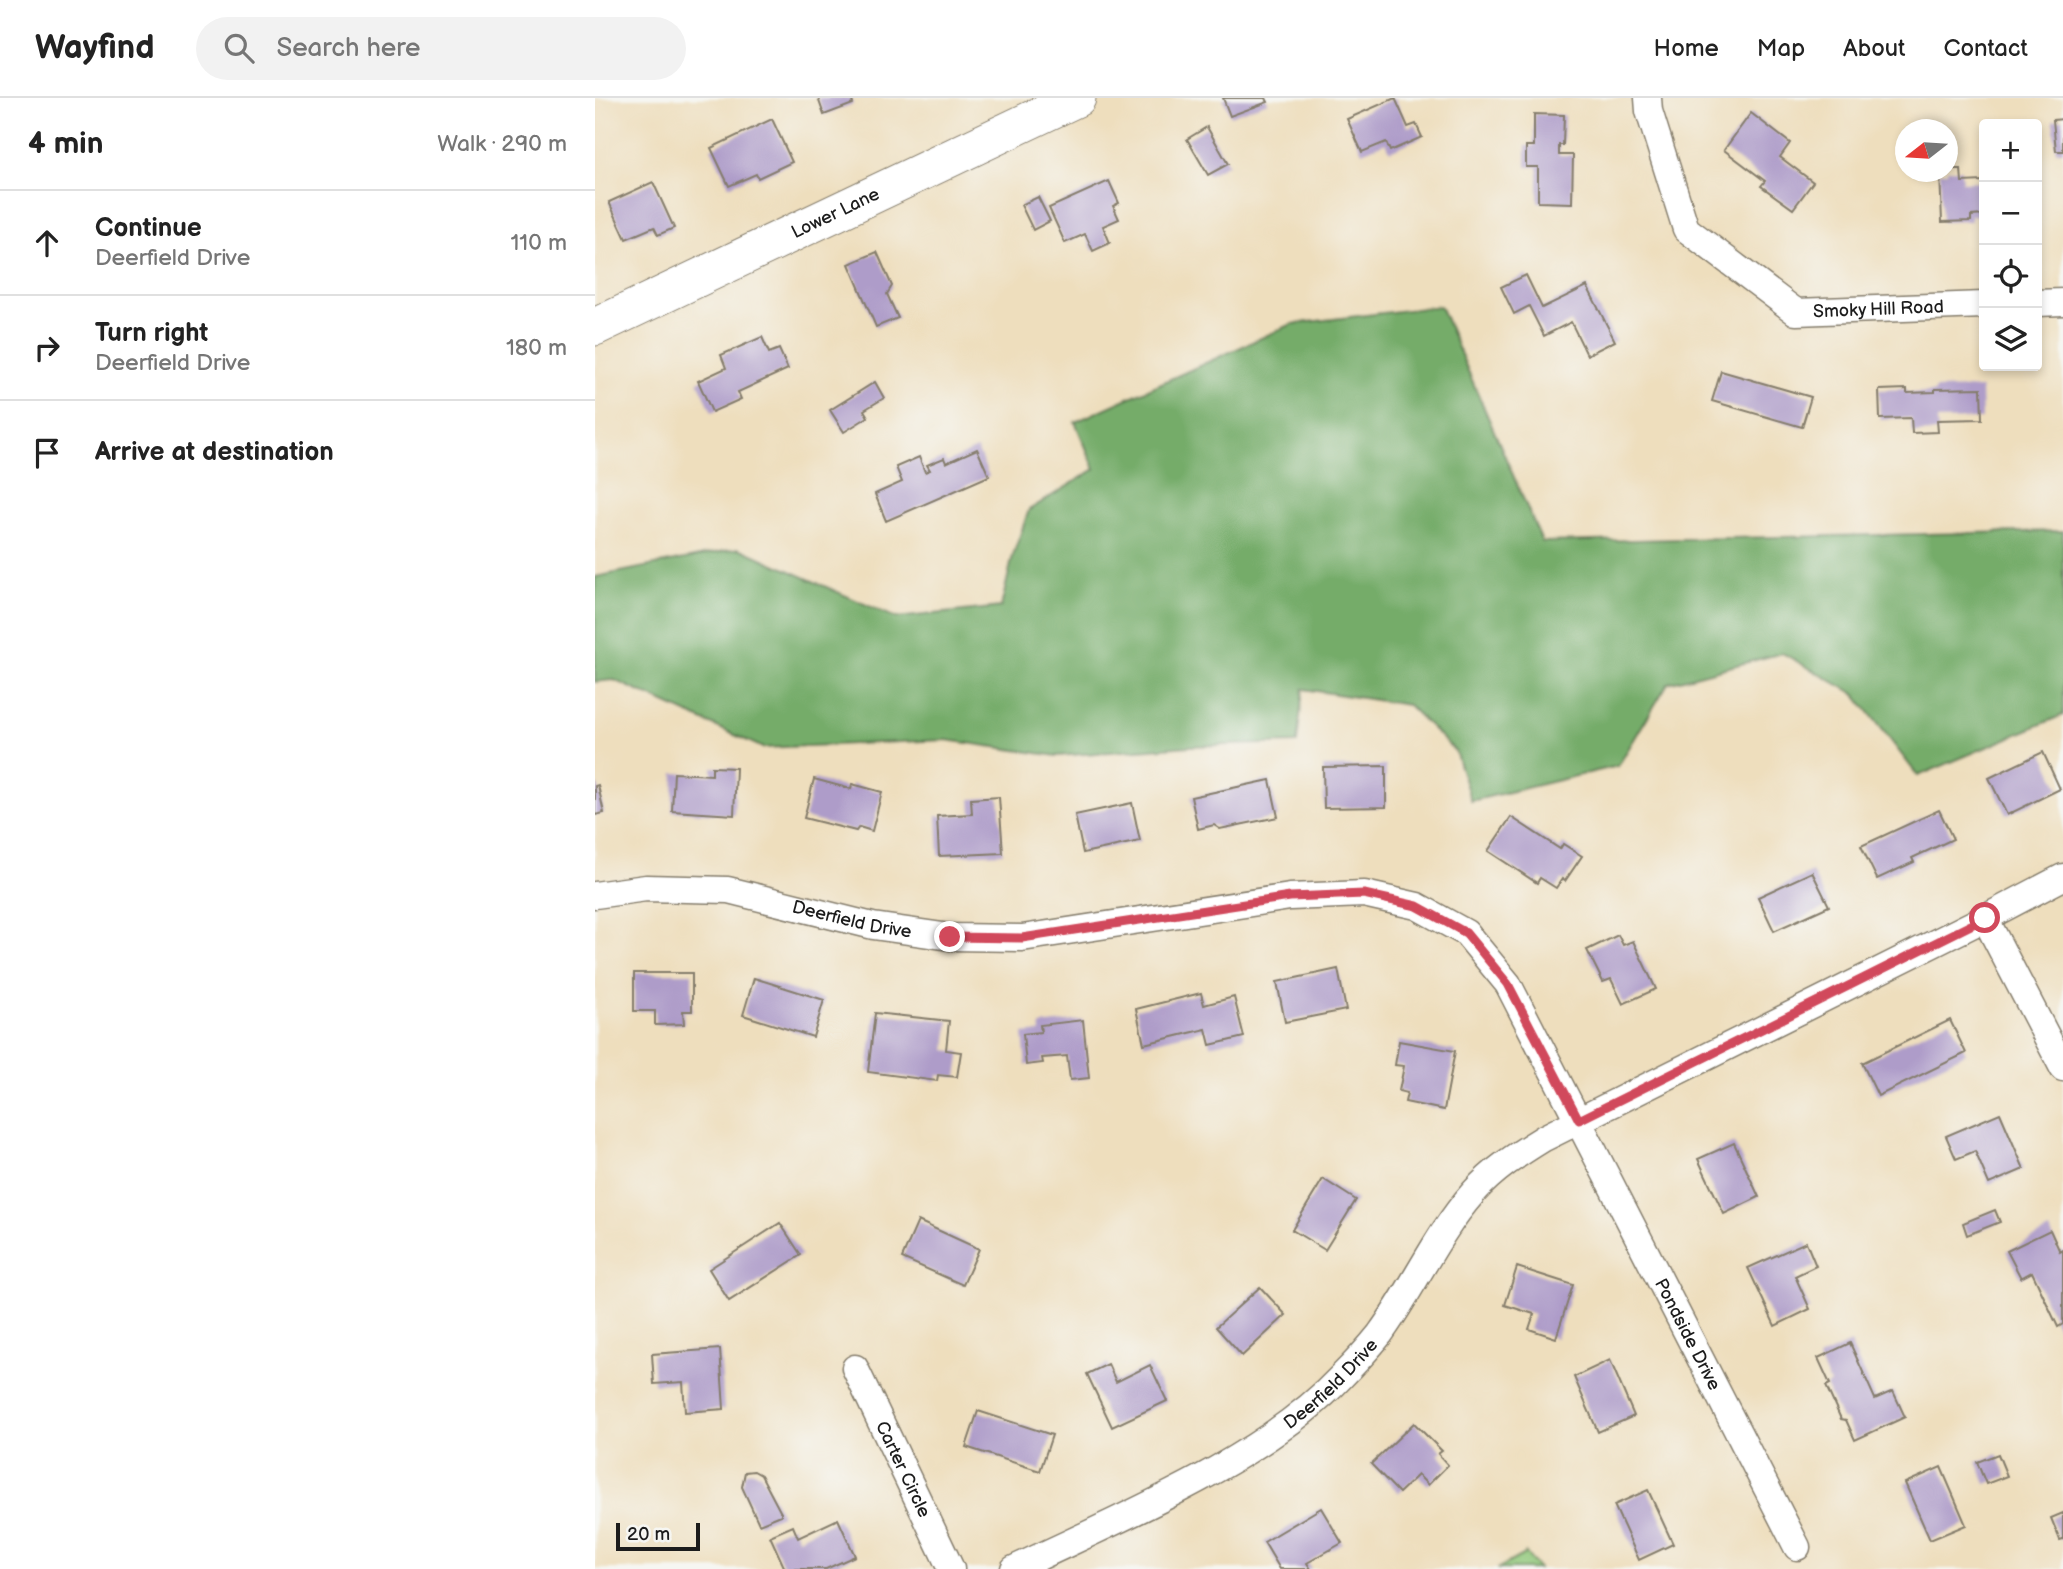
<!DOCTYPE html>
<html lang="en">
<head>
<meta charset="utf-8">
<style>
	:root { --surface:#fff; --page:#f2f2f2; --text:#222; --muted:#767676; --line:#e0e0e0 }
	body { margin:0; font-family:"Balsamiq Sans",sans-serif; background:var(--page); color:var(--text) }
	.controls { position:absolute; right:21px; top:21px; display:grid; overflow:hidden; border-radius:7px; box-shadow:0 4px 10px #0003 }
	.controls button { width:63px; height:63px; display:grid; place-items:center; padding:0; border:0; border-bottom:2px solid var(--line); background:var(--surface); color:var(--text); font:35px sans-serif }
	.compass { position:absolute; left:1300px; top:21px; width:63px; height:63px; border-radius:50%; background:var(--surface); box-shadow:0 4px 10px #0003; rotate:253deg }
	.scale { position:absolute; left:21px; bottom:18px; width:84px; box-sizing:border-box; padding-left:7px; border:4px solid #1c1c1c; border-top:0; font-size:19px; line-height:24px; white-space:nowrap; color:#1c1c1c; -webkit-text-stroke:5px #f6f6f2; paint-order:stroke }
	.stop { position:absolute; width:21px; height:21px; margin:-16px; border:5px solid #d1495b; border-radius:50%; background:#fff }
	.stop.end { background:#d1495b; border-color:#fff; box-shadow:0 2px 7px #0008 }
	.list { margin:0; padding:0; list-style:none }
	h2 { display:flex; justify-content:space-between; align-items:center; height:91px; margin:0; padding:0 28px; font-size:30px }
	h2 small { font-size:23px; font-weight:400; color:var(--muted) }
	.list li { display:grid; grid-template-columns:46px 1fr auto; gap:21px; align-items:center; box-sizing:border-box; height:105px; padding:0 28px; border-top:2px solid var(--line) }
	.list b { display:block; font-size:26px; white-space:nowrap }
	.list p { margin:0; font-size:23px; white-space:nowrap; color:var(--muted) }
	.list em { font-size:23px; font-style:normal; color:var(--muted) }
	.icon { flex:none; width:38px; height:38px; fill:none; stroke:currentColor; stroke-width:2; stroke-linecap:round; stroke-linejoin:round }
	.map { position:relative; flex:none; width:1468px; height:1471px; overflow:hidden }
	header { display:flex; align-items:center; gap:42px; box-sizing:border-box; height:98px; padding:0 35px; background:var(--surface); border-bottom:2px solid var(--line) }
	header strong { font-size:33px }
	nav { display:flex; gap:38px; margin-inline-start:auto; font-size:24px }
	.search { width:490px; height:63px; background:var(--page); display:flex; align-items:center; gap:18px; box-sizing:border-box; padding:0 24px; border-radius:38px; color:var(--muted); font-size:26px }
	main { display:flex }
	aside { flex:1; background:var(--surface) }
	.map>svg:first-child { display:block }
</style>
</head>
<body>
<header>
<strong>Wayfind</strong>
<div class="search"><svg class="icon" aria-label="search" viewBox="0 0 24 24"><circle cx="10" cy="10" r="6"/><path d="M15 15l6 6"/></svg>Search here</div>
<nav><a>Home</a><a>Map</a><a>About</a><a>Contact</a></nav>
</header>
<main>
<aside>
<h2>4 min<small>Walk · 290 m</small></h2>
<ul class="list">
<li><svg class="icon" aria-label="ahead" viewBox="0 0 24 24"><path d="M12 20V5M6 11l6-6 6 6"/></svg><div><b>Continue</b><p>Deerfield Drive</p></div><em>110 m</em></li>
<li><svg class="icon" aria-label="right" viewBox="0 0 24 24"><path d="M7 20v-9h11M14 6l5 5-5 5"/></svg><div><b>Turn right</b><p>Deerfield Drive</p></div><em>180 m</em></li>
<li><svg class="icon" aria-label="arrive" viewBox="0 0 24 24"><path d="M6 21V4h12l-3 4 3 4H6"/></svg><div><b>Arrive at destination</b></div></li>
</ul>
</aside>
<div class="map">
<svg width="1468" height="1471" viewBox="0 0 1468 1471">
	<rect width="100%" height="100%" fill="#f6f6f2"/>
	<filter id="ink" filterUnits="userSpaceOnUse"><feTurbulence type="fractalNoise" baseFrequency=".0143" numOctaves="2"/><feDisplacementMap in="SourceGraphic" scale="14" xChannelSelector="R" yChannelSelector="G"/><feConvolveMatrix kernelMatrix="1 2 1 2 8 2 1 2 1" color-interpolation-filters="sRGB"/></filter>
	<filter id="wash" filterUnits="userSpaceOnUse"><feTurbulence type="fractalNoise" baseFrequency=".00686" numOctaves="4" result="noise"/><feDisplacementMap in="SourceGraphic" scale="28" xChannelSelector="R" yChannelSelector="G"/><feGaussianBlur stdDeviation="1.57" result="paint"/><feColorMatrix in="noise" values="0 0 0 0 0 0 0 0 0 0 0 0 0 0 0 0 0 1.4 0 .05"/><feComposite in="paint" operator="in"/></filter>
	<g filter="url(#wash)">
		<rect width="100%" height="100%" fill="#eedebd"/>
		<polygon fill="#90c779" stroke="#56724a" stroke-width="2" points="931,1455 943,1471 902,1471"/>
		<polygon fill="#74ac69" stroke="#486442" stroke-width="2" points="845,208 947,444 1468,433 1468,617 1323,678 1260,596 1187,555 1073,585 1023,668 876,703 860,653 813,607 708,591 702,645 595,648 462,658 351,642 168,650 19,582 0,584 0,479 144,450 301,520 406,509 418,457 434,412 500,371 480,324 697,226"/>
		<g id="blocks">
			<g fill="#ae9cc9">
				<polygon points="223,0 256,0 258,6 229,17"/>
				<polygon points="628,0 671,0 673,4 635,18"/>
				<polygon points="800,0 813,29 821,26 827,39 795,53 791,44 767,54 752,21"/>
				<polygon points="1156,15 1195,45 1185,59 1218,84 1198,111 1166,88 1170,83 1129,52"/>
				<polygon points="939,16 969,17 968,47 964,47 964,57 978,57 977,105 943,104 943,69 931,69 931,48 939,48"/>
				<polygon points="177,21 197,64 163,80 161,76 134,88 116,50"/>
				<polygon points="1468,21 1468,53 1461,53 1458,22"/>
				<polygon points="612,29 633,66 613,77 592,41"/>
				<polygon points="1352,71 1366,71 1367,84 1389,83 1389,117 1376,118 1376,123 1347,124 1345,74 1352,74"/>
				<polygon points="514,83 524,105 518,108 524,121 508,128 515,145 498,153 490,136 470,145 454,110"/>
				<polygon points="58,84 79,130 63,137 59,129 31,141 14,104"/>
				<polygon points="443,99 455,123 438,132 426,107"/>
				<polygon points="282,154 297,188 292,196 303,220 281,229 254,166"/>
				<polygon points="931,177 947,210 992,188 1020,243 992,257 976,224 949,238 934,208 919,216 906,189"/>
				<polygon points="167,239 174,255 184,251 193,271 143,294 146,301 117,314 103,283 131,270 126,257"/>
				<polygon points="1126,273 1216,299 1207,329 1117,303"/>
				<polygon points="280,284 289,300 269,312 273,319 249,334 235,312"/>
				<polygon points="1386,290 1387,321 1342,322 1343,334 1317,335 1316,320 1285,321 1284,292 1312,291 1312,295 1340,294 1340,291"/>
				<polygon points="382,351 394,378 291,423 280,396 307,384 301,369 324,359 330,374 335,372 332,367 349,360 351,365"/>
				<polygon points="1448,654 1465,691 1412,717 1394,680"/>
				<polygon points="791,668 791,709 729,710 728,669"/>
				<polygon points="117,669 141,670 139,717 77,713 79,675 117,677"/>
				<polygon points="219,681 256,691 257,686 287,694 277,733 264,729 261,733 209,720"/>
				<polygon points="675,682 683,719 625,731 619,727 603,731 596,699"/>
				<polygon points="3,687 9,715 0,717 0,688"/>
				<polygon points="404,699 408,755 344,758 342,718 377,716 376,701"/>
				<polygon points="537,705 545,743 488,755 480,717"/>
				<polygon points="1344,712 1358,741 1317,760 1319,764 1282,781 1266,748"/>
				<polygon points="916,719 965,751 968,746 987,758 970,783 967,781 961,790 945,780 942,785 893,753"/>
				<polygon points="1217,774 1234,808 1179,833 1163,799"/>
				<polygon points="1023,837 1028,847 1038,843 1061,891 1028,906 1016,881 1008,884 992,852"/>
				<polygon points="743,871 751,912 690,924 682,884"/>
				<polygon points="39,875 97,875 97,913 88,913 89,926 60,927 60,913 39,913"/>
				<polygon points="159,880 229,902 218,939 148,917"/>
				<polygon points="606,895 609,907 639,899 649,939 615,947 611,931 549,946 541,911"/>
				<polygon points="280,915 354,923 351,952 366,954 362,979 343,977 342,983 273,974"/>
				<polygon points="488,922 494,980 475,982 472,958 447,960 448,965 431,967 428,936 446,934 445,927"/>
				<polygon points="1355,922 1371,955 1283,998 1267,965"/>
				<polygon points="804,943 860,953 849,1012 810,1004 812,995 804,993 809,968 800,967"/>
				<polygon points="1405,1015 1429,1071 1394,1086 1380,1053 1361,1061 1351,1038"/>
				<polygon points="1139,1045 1164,1099 1129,1116 1103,1061"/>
				<polygon points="728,1081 761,1102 730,1152 697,1132"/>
				<polygon points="1400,1112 1405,1124 1372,1137 1368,1125"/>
				<polygon points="323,1123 384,1151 368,1187 307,1160"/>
				<polygon points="185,1125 206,1157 134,1203 114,1171"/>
				<polygon points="1455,1132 1465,1154 1468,1152 1468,1226 1463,1229 1437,1174 1426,1180 1412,1153"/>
				<polygon points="1211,1144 1221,1168 1200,1178 1215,1211 1180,1228 1153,1170"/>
				<polygon points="922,1169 978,1187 961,1240 934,1231 939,1216 910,1207"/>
				<polygon points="665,1189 691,1217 647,1258 621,1229"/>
				<polygon points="1255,1245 1280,1301 1298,1293 1310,1319 1260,1342 1251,1322 1246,1321 1231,1288 1235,1286 1223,1260"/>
				<polygon points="125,1251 129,1311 90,1314 88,1284 59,1286 57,1256"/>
				<polygon points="1015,1262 1039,1318 1003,1334 979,1279"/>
				<polygon points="513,1266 521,1284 555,1267 572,1303 517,1329 492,1276"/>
				<polygon points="383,1313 457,1337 445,1373 371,1349"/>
				<polygon points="819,1325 847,1353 843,1356 853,1367 833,1387 823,1377 804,1395 776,1366"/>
				<polygon points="1403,1356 1412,1378 1391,1386 1382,1364"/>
				<polygon points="1346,1369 1371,1427 1335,1442 1310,1385"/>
				<polygon points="159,1373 166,1377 186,1415 186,1417 164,1426 147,1389 150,1374"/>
				<polygon points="1053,1392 1078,1446 1044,1462 1019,1407"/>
				<polygon points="726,1410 747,1445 712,1465 716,1471 685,1471 669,1444"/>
				<polygon points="1468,1415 1468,1441 1465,1442 1456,1420"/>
				<polygon points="243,1421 260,1458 231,1471 190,1471 175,1438 198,1428 203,1440"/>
			</g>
		</g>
	</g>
	<g filter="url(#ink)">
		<use href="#blocks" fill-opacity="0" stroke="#857d6c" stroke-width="2"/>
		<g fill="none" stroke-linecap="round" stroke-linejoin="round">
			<g stroke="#857d6c" stroke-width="29">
				<g id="street">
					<path id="s1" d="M1053,0L1054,13L1091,131L1201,214L1389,207"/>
					<polyline points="1442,205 1468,204"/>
					<path id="s2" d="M0,797L51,790L133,792L278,828L355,839L427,840L695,799L769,796L822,808L871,835L913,886L1202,1449"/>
					<polyline points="1390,820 1468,970"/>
					<path id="s3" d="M260,1270L356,1471"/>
					<path id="s4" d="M419,1471C522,1421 667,1363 746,1279C759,1266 773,1251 785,1236C818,1191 841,1137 878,1095C898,1072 923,1056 949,1040L1390,820L1468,779"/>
				</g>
			</g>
			<g stroke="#857d6c" stroke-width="39">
				<g id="secondary">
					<path id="s5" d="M0,229L482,0"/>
				</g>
			</g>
			<use href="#street" stroke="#fff" stroke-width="26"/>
			<use href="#secondary" stroke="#fff" stroke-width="37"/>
		</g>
	</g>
	<g fill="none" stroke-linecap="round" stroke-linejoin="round" filter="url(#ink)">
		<polyline stroke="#d1495b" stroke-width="9" points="355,839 427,840 695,799 769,796 822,808 871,835 913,886 984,1022 1390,820"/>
	</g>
	<g text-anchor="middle" stroke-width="7" stroke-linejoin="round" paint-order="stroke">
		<g font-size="18" fill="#1c1c1c" stroke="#f6f6f2">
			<text dy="6" stroke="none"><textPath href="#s5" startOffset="266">Lower Lane</textPath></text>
			<text dy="6" stroke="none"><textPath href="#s1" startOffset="357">Smoky Hill Road</textPath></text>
			<text dy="6" stroke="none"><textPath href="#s2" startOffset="261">Deerfield Drive</textPath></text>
			<text dy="6" stroke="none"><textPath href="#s2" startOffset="1348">Pondside Drive</textPath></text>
			<text dy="6" stroke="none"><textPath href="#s4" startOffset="369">Deerfield Drive</textPath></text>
			<text dy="6" stroke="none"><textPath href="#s3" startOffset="112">Carter Circle</textPath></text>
		</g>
	</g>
</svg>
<div class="controls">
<button>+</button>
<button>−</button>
<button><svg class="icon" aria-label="locate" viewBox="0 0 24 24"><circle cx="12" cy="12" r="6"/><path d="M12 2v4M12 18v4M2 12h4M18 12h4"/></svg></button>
<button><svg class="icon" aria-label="layers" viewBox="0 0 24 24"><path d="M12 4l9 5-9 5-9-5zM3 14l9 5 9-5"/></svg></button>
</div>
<svg class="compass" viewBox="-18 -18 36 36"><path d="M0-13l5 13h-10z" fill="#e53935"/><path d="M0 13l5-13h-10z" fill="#767676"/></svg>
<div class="scale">20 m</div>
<div class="stop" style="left:1390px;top:820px"></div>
<div class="stop end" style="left:355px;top:839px"></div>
</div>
</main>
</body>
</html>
